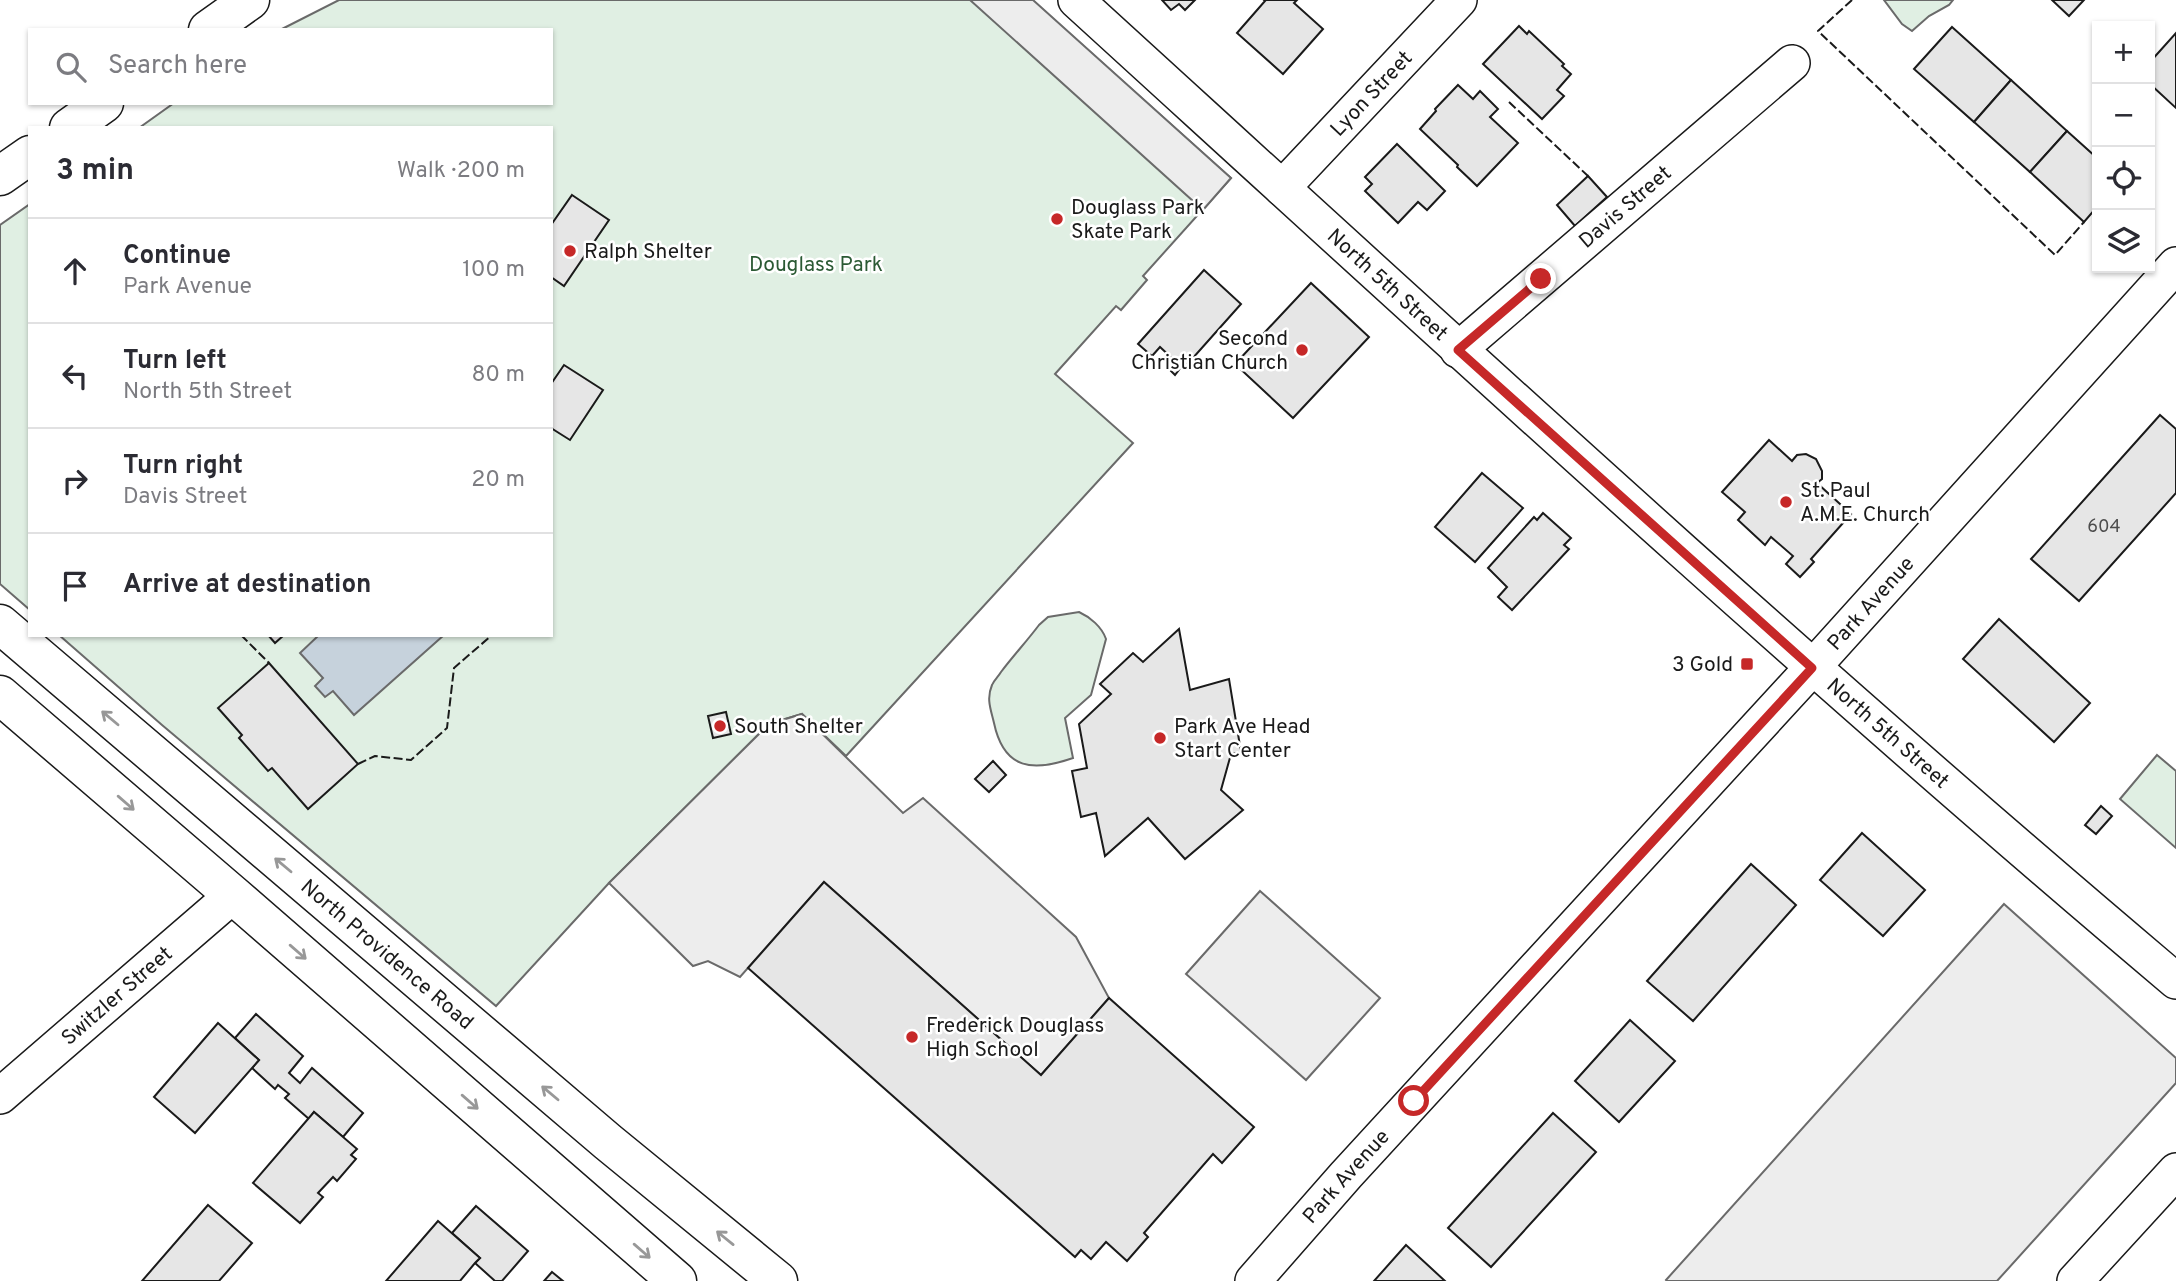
<!DOCTYPE html>
<html lang="en">
<head>
<meta charset="utf-8">
<style>
	:root { --surface:#fff; --page:#f2f2f3; --text:#2b2b33; --muted:#7c7c81; --line:#e1e1e2 }
	body { margin:0; font-family:Overpass,sans-serif; background:var(--page); color:var(--text) }
	.controls { position:absolute; right:21px; top:21px; display:grid; overflow:hidden; border-radius:0px; box-shadow:0 2px 5px #0004 }
	.controls button { width:63px; height:63px; display:grid; place-items:center; padding:0; border:0; border-bottom:2px solid var(--line); background:var(--surface); color:var(--text); font:35px sans-serif }
	.stop { position:absolute; width:21px; height:21px; margin:-16px; border:5px solid #c62828; border-radius:50%; background:#fff }
	.stop.end { background:#c62828; border-color:#fff; box-shadow:0 2px 7px #0008 }
	.list { margin:0; padding:0; list-style:none }
	h2 { display:flex; justify-content:space-between; align-items:center; height:91px; margin:0; padding:0 28px; font-size:30px }
	h2 small { font-size:23px; font-weight:400; color:var(--muted) }
	.list li { display:grid; grid-template-columns:46px 1fr auto; gap:21px; align-items:center; box-sizing:border-box; height:105px; padding:0 28px; border-top:2px solid var(--line) }
	.list b { display:block; font-size:26px; white-space:nowrap }
	.list p { margin:0; font-size:23px; white-space:nowrap; color:var(--muted) }
	.list em { font-size:23px; font-style:normal; color:var(--muted) }
	.icon { flex:none; width:38px; height:38px; fill:none; stroke:currentColor; stroke-width:2; stroke-linecap:round; stroke-linejoin:round }
	.map { position:relative; flex:none; width:2176px; height:1281px; overflow:hidden }
	.search { position:absolute; background:var(--surface); box-shadow:0 2px 5px #0004; left:28px; top:28px; width:525px; height:77px; display:flex; align-items:center; gap:18px; box-sizing:border-box; padding:0 24px; border-radius:0px; color:var(--muted); font-size:26px }
	.panel { position:absolute; background:var(--surface); box-shadow:0 2px 5px #0004; left:28px; top:126px; width:525px; height:511px; border-radius:0px }
	.map>svg:first-child { display:block }
</style>
</head>
<body>
<div class="map">
<svg width="2176" height="1281" viewBox="0 0 2176 1281">
	<rect width="100%" height="100%" fill="#fff"/>
	<g fill="#e0efe3" stroke="#6a6a6a" stroke-width="2">
		<polygon points="339,0 1032,0 1231,178 1143,276 1147,280 1121,310 1116,306 1055,374 1133,443 846,756 802,714 769,724 609,883 496,1006 162,725 59,635 551,635 551,128 139,128 174,103 551,103 551,30 280,30"/>
		<polygon points="1884,0 1953,0 1949,5 1929,16 1912,31 1902,24"/>
		<polygon points="30,204 30,610 0,584 0,225"/>
		<path d="M1079,612C1090,617 1102,627 1106,639L1091,695L1065,718L1073,758C1033,772 1004,770 994,723C991,710 986,699 992,685C994,680 998,677 1001,672C1013,656 1027,641 1039,625L1048,617Z"/>
		<polygon points="2157,755 2176,771 2176,848 2120,799"/>
	</g>
	<g fill="#ededed" stroke="#6a6a6a" stroke-width="2">
		<polygon points="970,0 1033,0 1231,178 1203,210"/>
		<polygon points="802,714 903,813 923,798 1076,937 1109,998 1041,1075 824,882 740,977 708,961 693,966 609,883 769,724"/>
		<polygon points="1260,891 1380,998 1306,1080 1186,974"/>
		<polygon points="2004,904 2176,1058 2176,1083 1997,1281 1667,1281 1666,1280"/>
	</g>
	<polygon fill="#c6d2dc" stroke="#6a6a6a" stroke-width="2" points="319,635 444,635 354,715 333,691 325,697 315,686 323,678 300,653"/>
	<g fill="#e6e6e6" stroke="#1a1a1a" stroke-width="2">
		<polygon points="1162,0 1195,0 1185,10 1179,4 1171,10"/>
		<polygon points="1264,0 1297,0 1294,3 1323,29 1283,74 1237,33 1265,1"/>
		<polygon points="2052,0 2084,0 2069,16"/>
		<polygon points="1519,26 1527,34 1529,31 1564,64 1562,66 1571,74 1557,90 1564,96 1542,119 1483,64"/>
		<polygon points="1952,27 2011,80 1974,122 1914,69"/>
		<polygon points="2176,33 2176,108 2150,84 2150,62"/>
		<polygon points="2011,80 2067,131 2030,172 1974,122"/>
		<polygon points="1458,85 1473,99 1480,91 1498,109 1490,117 1518,143 1477,186 1457,167 1458,165 1420,129 1436,111 1435,109"/>
		<polygon points="2067,131 2097,158 2097,207 2084,222 2030,172"/>
		<polygon points="1397,144 1445,191 1427,210 1418,202 1398,223 1365,191 1372,184 1365,177"/>
		<polygon points="1588,176 1607,197 1575,226 1557,205"/>
		<polygon points="572,195 609,220 564,286 551,277 551,225"/>
		<polygon points="1204,270 1241,304 1184,368 1182,366 1175,375 1167,367 1174,360 1160,347 1152,356 1138,344"/>
		<polygon points="1311,283 1369,337 1293,418 1235,364"/>
		<polygon points="564,365 603,390 570,440 551,428 551,384"/>
		<polygon points="2160,415 2176,429 2176,493 2079,601 2031,559"/>
		<polygon points="1769,440 1792,461 1797,455 1806,454 1816,459 1822,471 1822,479 1817,483 1851,514 1811,559 1814,562 1800,577 1786,564 1793,556 1771,537 1765,545 1738,520 1745,512 1722,492"/>
		<polygon points="1482,473 1523,508 1475,562 1435,527"/>
		<polygon points="1543,513 1571,538 1564,545 1569,549 1512,610 1498,597 1507,587 1488,568 1534,517 1537,520"/>
		<polygon points="1999,619 2090,703 2054,742 1963,659"/>
		<polygon points="1179,629 1190,690 1229,679 1241,752 1231,754 1221,790 1243,810 1185,859 1148,818 1105,856 1096,813 1081,817 1072,771 1087,768 1079,724 1111,694 1100,684 1133,653 1143,662"/>
		<polygon points="268,635 284,635 275,643"/>
		<polygon points="269,663 358,764 308,809 272,768 268,771 239,738 242,735 218,708"/>
		<polygon points="726,712 731,734 713,738 708,716"/>
		<polygon points="993,761 1006,775 989,792 975,779"/>
		<polygon points="2101,806 2112,816 2096,834 2085,825"/>
		<polygon points="1862,833 1925,890 1883,936 1820,880"/>
		<polygon points="1751,864 1796,905 1693,1021 1647,981"/>
		<polygon points="824,882 1041,1075 1109,998 1254,1127 1222,1163 1213,1154 1144,1233 1148,1237 1127,1261 1106,1242 1091,1259 1081,1250 1075,1257 748,968"/>
		<polygon points="256,1014 303,1056 289,1073 300,1083 312,1068 363,1113 343,1137 314,1112 309,1119 285,1098 289,1094 278,1085 275,1089 252,1068 259,1060 235,1038"/>
		<polygon points="1630,1020 1675,1061 1619,1122 1575,1081"/>
		<polygon points="218,1023 259,1060 195,1133 154,1097"/>
		<polygon points="314,1112 357,1149 351,1155 356,1159 337,1181 333,1177 318,1193 323,1197 300,1223 253,1183"/>
		<polygon points="1553,1113 1596,1152 1491,1267 1448,1228"/>
		<polygon points="208,1205 252,1243 219,1281 142,1281"/>
		<polygon points="476,1206 528,1251 502,1281 495,1281 475,1263 480,1258 452,1233"/>
		<polygon points="438,1221 480,1258 475,1263 460,1281 386,1281"/>
		<polygon points="1406,1245 1445,1281 1374,1281"/>
		<polygon points="552,1272 563,1281 544,1281"/>
	</g>
	<g fill="none" stroke-linecap="round" stroke-linejoin="round">
		<g stroke="#1a1a1a" stroke-width="38">
			<g id="minor">
				<path id="s1" d="M1076,0C1439,331 1800,664 2176,981"/>
				<path id="s2" d="M1282,188L1459,0"/>
				<path id="s3" d="M1458,350L1792,63"/>
				<path id="s4" d="M0,1096L233,895"/>
				<path id="s5" d="M1253,1281L1346,1175L1812,668L2176,265"/>
				<polyline points="2075,1281 2176,1171"/>
			</g>
		</g>
		<g stroke="#1a1a1a" stroke-width="41">
			<g id="tertiary">
				<polyline points="208,30 250,0"/>
				<polyline points="69,128 104,103"/>
				<polyline points="0,176 30,155"/>
			</g>
		</g>
		<g stroke="#1a1a1a" stroke-width="41">
			<g id="primary">
				<path id="s6" d="M0,624L608,1142L778,1281"/>
				<polyline points="0,695 233,895 677,1281"/>
			</g>
		</g>
		<use href="#minor" stroke="#fff" stroke-width="35"/>
		<use href="#tertiary" stroke="#fff" stroke-width="38"/>
		<use href="#primary" stroke="#fff" stroke-width="38"/>
		<g stroke="#1a1a1a" stroke-width="2" stroke-dasharray="9 3.5" stroke-linecap="butt">
			<polyline points="1852,0 1818,31 2055,255 2084,222"/>
			<polyline points="1509,102 1588,176"/>
			<polyline points="241,635 269,663"/>
			<polyline points="358,764 375,756 411,760 447,728 454,668 492,635"/>
		</g>
	</g>
	<defs><path id="oneway-shaft" d="M-6 0H5M1.5-3L5.5 0L1.5 3" fill="none" stroke-width="1.6" stroke-linecap="round" stroke-linejoin="round" transform="scale(1.75)"/></defs>
	<g stroke="#989898">
		<use href="#oneway-shaft" transform="translate(110 718) rotate(-140)"/>
		<use href="#oneway-shaft" transform="translate(126 803) rotate(41)"/>
		<use href="#oneway-shaft" transform="translate(283 865) rotate(-140)"/>
		<use href="#oneway-shaft" transform="translate(298 952) rotate(41)"/>
		<use href="#oneway-shaft" transform="translate(550 1093) rotate(-140)"/>
		<use href="#oneway-shaft" transform="translate(470 1102) rotate(41)"/>
		<use href="#oneway-shaft" transform="translate(725 1238) rotate(-141)"/>
		<use href="#oneway-shaft" transform="translate(642 1251) rotate(41)"/>
	</g>
	<g fill="none" stroke-linecap="round" stroke-linejoin="round">
		<polyline stroke="#c62828" stroke-width="9" points="1414,1101 1812,668 1458,350 1541,279"/>
	</g>
	<g fill="#c62828" stroke="#fff" stroke-width="2.5">
		<circle cx="1057" cy="219" r="7"/>
		<circle cx="570" cy="251" r="7"/>
		<circle cx="1302" cy="350" r="7"/>
		<circle cx="1786" cy="502" r="7"/>
		<rect x="1740" y="657" width="14" height="14" rx="3.5"/>
		<circle cx="720" cy="726" r="7"/>
		<circle cx="1160" cy="738" r="7"/>
		<circle cx="912" cy="1037" r="7"/>
	</g>
	<g text-anchor="middle" stroke-width="5" stroke-linejoin="round" paint-order="stroke">
		<g font-size="18" fill="#4d4d4d">
			<text x="2104" y="532">604</text>
		</g>
		<g font-size="21" fill="#1a1a1a" stroke="#fff">
			<text dy="7" stroke="none"><textPath href="#s2" startOffset="130">Lyon Street</textPath></text>
			<text dy="7" stroke="none"><textPath href="#s3" startOffset="220">Davis Street</textPath></text>
			<text dy="7" stroke="none"><textPath href="#s1" startOffset="422">North 5th Street</textPath></text>
			<text dy="7" stroke="none"><textPath href="#s5" startOffset="917">Park Avenue</textPath></text>
			<text dy="7" stroke="none"><textPath href="#s1" startOffset="1094">North 5th Street</textPath></text>
			<text dy="7" stroke="none"><textPath href="#s6" startOffset="509">North Providence Road</textPath></text>
			<text dy="7" stroke="none"><textPath href="#s4" startOffset="154">Switzler Street</textPath></text>
			<text dy="7" stroke="none"><textPath href="#s5" startOffset="140">Park Avenue</textPath></text>
		</g>
		<g font-size="21" fill="#1a1a1a" stroke="#fff" text-anchor="start">
			<text x="1071" y="214">Douglass Park<tspan x="1071" dy="24">Skate Park</tspan></text>
			<text x="584" y="258">Ralph Shelter</text>
			<text x="1288" y="345" text-anchor="end">Second<tspan x="1288" dy="24">Christian Church</tspan></text>
			<text x="1800" y="497">St. Paul<tspan x="1800" dy="24">A.M.E. Church</tspan></text>
			<text x="1733" y="671" text-anchor="end">3 Gold</text>
			<text x="734" y="733">South Shelter</text>
			<text x="1174" y="733">Park Ave Head<tspan x="1174" dy="24">Start Center</tspan></text>
			<text x="926" y="1032">Frederick Douglass<tspan x="926" dy="24">High School</tspan></text>
		</g>
		<g font-size="21" fill="#2b5a34" stroke="#fff">
			<text x="816" y="271">Douglass Park</text>
		</g>
	</g>
</svg>
<div class="controls">
<button>+</button>
<button>−</button>
<button><svg class="icon" aria-label="locate" viewBox="0 0 24 24"><circle cx="12" cy="12" r="6"/><path d="M12 2v4M12 18v4M2 12h4M18 12h4"/></svg></button>
<button><svg class="icon" aria-label="layers" viewBox="0 0 24 24"><path d="M12 4l9 5-9 5-9-5zM3 14l9 5 9-5"/></svg></button>
</div>
<div class="stop" style="left:1414px;top:1101px"></div>
<div class="stop end" style="left:1541px;top:279px"></div>
<div class="search"><svg class="icon" aria-label="search" viewBox="0 0 24 24"><circle cx="10" cy="10" r="6"/><path d="M15 15l6 6"/></svg>Search here</div>
<section class="panel">
<h2>3 min<small>Walk · 200 m</small></h2>
<ul class="list">
<li><svg class="icon" aria-label="ahead" viewBox="0 0 24 24"><path d="M12 20V5M6 11l6-6 6 6"/></svg><div><b>Continue</b><p>Park Avenue</p></div><em>100 m</em></li>
<li><svg class="icon" aria-label="left" viewBox="0 0 24 24"><path d="M17 20v-9H6M10 6l-5 5 5 5"/></svg><div><b>Turn left</b><p>North 5th Street</p></div><em>80 m</em></li>
<li><svg class="icon" aria-label="right" viewBox="0 0 24 24"><path d="M7 20v-9h11M14 6l5 5-5 5"/></svg><div><b>Turn right</b><p>Davis Street</p></div><em>20 m</em></li>
<li><svg class="icon" aria-label="arrive" viewBox="0 0 24 24"><path d="M6 21V4h12l-3 4 3 4H6"/></svg><div><b>Arrive at destination</b></div></li>
</ul>
</section>
</div>
</body>
</html>
